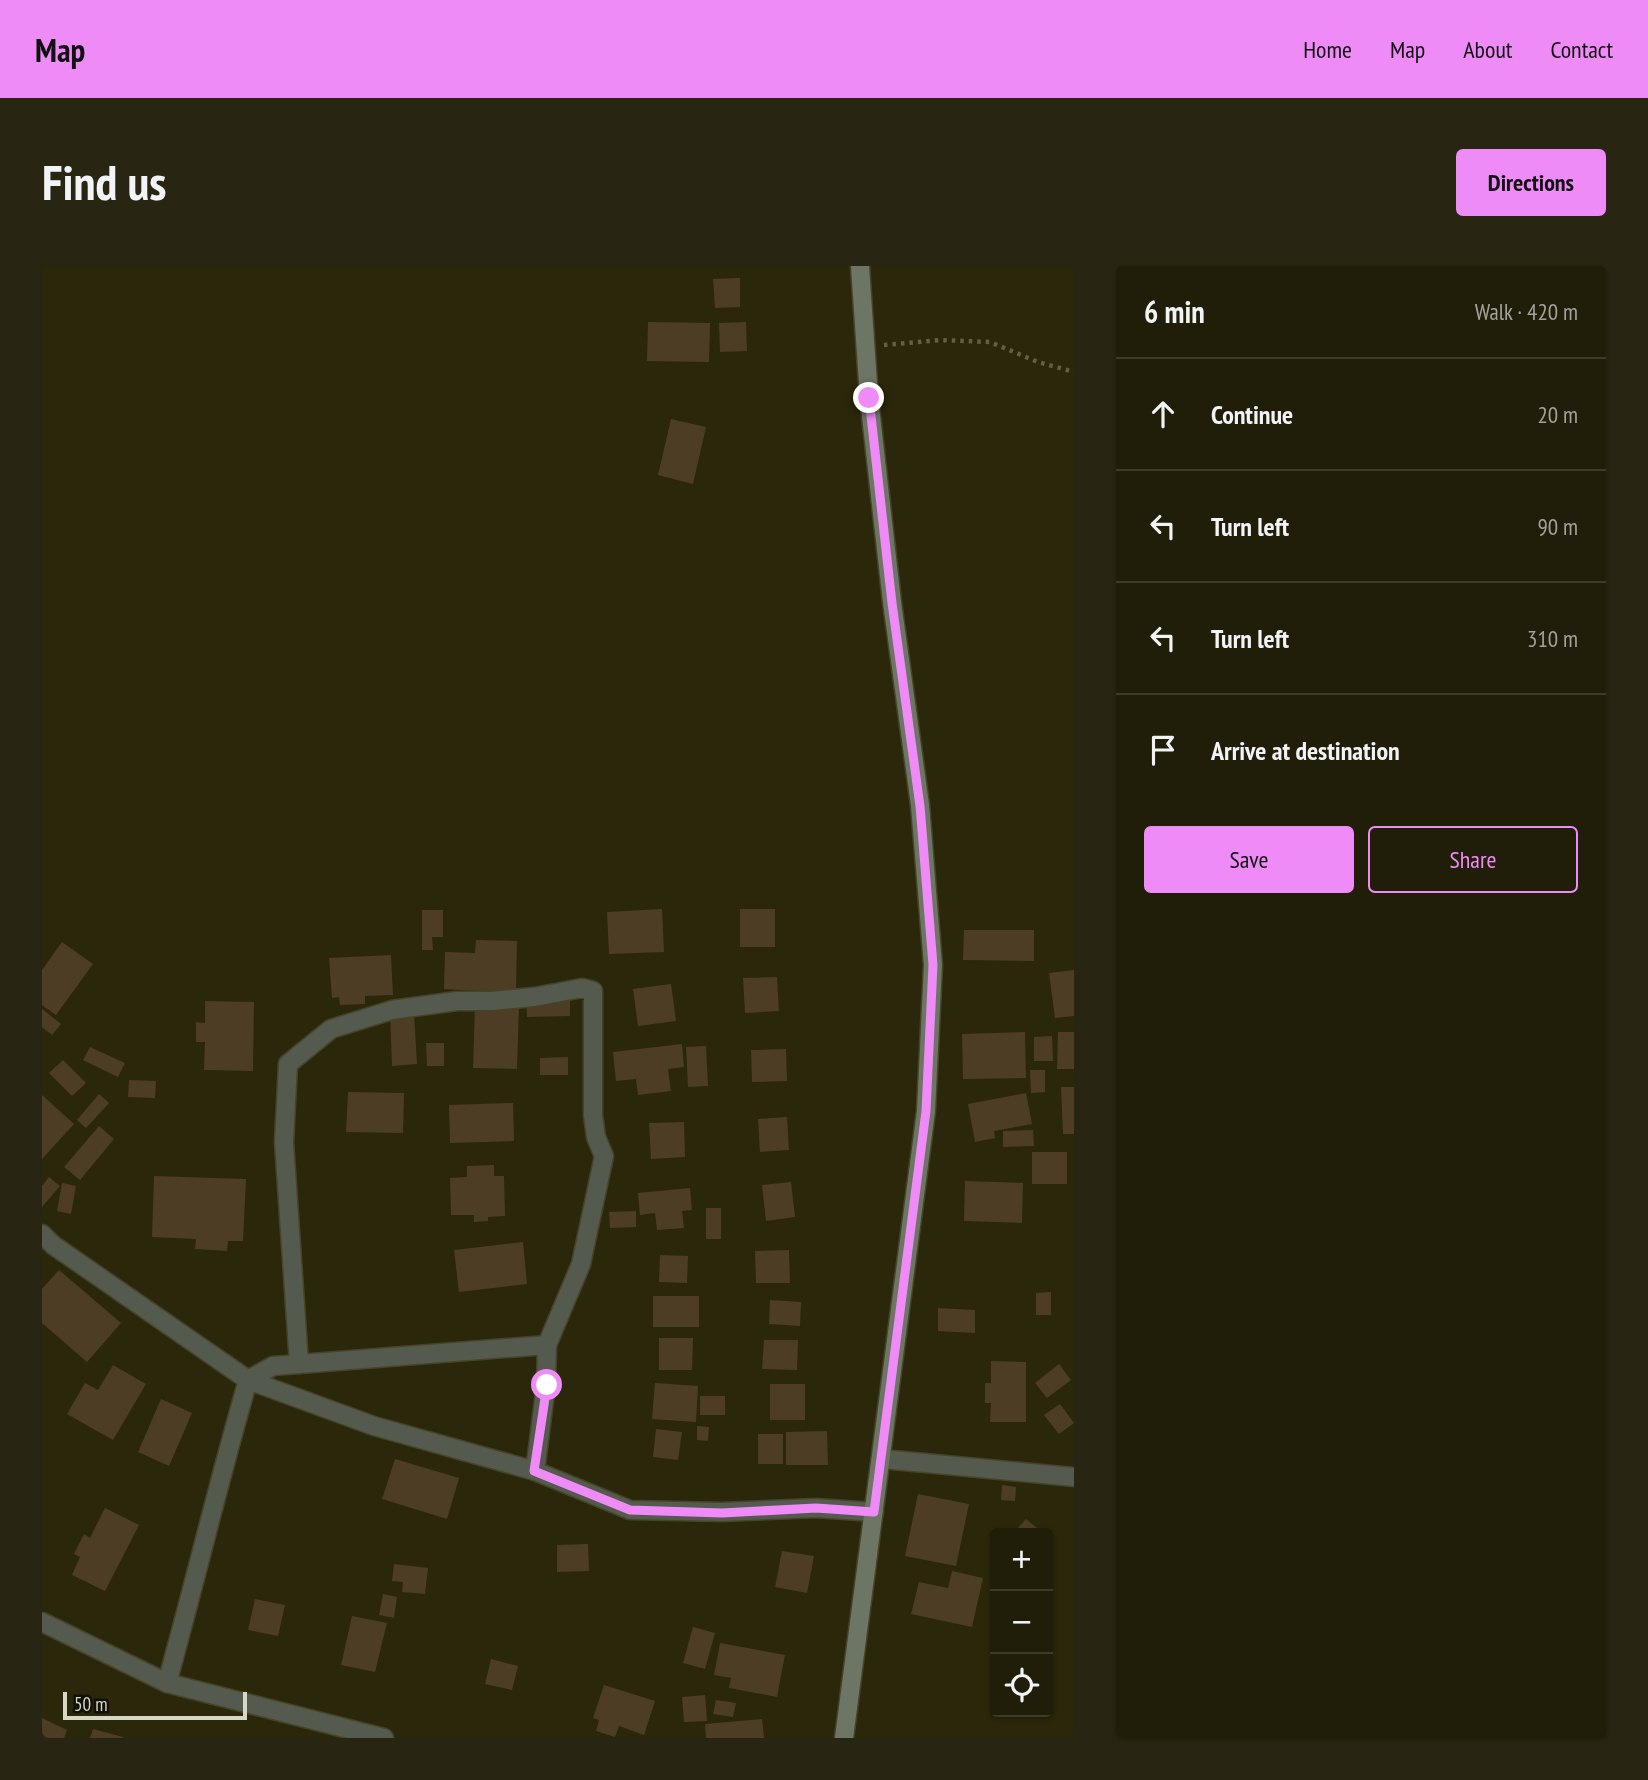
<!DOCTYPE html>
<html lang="en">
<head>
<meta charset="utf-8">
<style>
	:root { --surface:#201d08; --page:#282612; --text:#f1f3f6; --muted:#a2a29c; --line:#3d3b29; --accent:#ef8bf7 }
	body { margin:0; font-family:"PT Sans Narrow",sans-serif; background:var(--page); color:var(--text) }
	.controls { position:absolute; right:21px; bottom:21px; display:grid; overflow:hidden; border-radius:7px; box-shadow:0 2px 5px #0004 }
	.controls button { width:63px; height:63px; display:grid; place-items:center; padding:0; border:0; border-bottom:2px solid var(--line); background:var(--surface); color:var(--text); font:35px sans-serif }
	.scale { position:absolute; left:21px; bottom:18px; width:184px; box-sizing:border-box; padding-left:7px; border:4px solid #d8d7c6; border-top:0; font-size:19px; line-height:24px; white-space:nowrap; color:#d8d7c6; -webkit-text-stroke:5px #111005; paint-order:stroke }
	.stop { position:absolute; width:21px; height:21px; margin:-16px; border:5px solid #ef8bf7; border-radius:50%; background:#fff }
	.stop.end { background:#ef8bf7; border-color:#fff; box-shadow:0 2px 7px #0008 }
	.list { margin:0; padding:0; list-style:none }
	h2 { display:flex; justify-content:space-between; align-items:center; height:91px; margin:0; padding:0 28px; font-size:30px }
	h2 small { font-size:23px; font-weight:400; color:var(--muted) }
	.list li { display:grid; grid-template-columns:46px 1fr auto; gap:21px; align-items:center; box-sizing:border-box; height:112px; padding:0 28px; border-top:2px solid var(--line) }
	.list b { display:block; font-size:26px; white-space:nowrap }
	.list em { font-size:23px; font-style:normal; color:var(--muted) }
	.actions { display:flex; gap:14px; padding:21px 28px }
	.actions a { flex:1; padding:16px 0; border:2px solid var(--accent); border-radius:7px; text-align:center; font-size:24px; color:var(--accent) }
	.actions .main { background:var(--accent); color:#111 }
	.icon { flex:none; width:38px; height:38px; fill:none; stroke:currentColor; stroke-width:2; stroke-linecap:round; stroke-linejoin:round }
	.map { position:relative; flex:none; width:1032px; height:1472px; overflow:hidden; border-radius:7px }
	header { display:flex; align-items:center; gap:42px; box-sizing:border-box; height:98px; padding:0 35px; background:var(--accent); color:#111 }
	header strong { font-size:33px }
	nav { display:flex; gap:38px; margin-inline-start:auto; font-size:24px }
	.intro { display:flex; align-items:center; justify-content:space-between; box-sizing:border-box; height:168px; padding:0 42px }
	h1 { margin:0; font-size:49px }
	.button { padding:18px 32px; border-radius:7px; background:var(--accent); color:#111; font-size:24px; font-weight:700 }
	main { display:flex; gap:42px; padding:0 42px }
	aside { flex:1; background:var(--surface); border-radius:7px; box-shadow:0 2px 5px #0004 }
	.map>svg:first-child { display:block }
</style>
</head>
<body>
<header>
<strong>Map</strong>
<nav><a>Home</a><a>Map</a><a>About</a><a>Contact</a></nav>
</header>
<div class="intro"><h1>Find us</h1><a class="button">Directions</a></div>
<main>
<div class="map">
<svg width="1032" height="1472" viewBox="0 0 1032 1472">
	<rect width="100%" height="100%" fill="#2b270b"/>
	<g fill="#4e3d25">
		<polygon points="698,12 698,41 673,42 671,13"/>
		<polygon points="606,56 668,57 667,96 605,95"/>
		<polygon points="704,56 705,85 678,86 677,57"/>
		<polygon points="629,153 664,161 651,218 616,209"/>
		<polygon points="620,643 622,686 567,688 565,646"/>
		<rect x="698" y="643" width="35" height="38"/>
		<polygon points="380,644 401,644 401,671 390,671 391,684 380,684"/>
		<polygon points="922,664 992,664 992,695 921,694"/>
		<polygon points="434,674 475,675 474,727 402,723 403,686 433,687"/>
		<polygon points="20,676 51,698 14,749 0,739 0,704"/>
		<polygon points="349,689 351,729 323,730 323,738 298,739 297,731 290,732 287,692"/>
		<polygon points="1032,704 1032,750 1013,752 1007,707"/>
		<polygon points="735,711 737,745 703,747 701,712"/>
		<polygon points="629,718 634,755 596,760 591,723"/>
		<polygon points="528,733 528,750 485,751 484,734"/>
		<polygon points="163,735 212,736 211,805 162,804 163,776 154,776 154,756 163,757"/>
		<polygon points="433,739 477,740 475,803 431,802"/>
		<polygon points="0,743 19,758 10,769 0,761"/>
		<polygon points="372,747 375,798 350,800 348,748"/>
		<polygon points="983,766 984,812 921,813 920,768"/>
		<polygon points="1016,766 1032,766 1032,803 1015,803"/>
		<polygon points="1010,770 1011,795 992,795 992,771"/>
		<polygon points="384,777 402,777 402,800 385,800"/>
		<polygon points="640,778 642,801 626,803 629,825 596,829 594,813 574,815 571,786"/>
		<polygon points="664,780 666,820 646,821 644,781"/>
		<polygon points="48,781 83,797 76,811 41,794"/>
		<polygon points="744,783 745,815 710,816 709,784"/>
		<polygon points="526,791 526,809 498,809 498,792"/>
		<polygon points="21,794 44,817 30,830 7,807"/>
		<polygon points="988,804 1003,804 1003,826 989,827"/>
		<polygon points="87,814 114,815 113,832 86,831"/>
		<polygon points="1019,821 1032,821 1032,868 1021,868"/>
		<polygon points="306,826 362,827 361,867 304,866"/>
		<polygon points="984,827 990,858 952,865 953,872 933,876 926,838"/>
		<polygon points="57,828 67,837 44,862 35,854"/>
		<polygon points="0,829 32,858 0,893"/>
		<polygon points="471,837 472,875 408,877 407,839"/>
		<polygon points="745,851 747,884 718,886 716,853"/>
		<polygon points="642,856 643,891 609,893 607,857"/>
		<polygon points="57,860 72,873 38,914 22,901"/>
		<polygon points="991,864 992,880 961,881 961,865"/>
		<rect x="990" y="886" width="35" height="32"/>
		<polygon points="452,899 452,910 462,910 463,950 446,951 446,955 432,956 432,949 409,949 408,912 425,911 425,900"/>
		<polygon points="112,910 204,913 201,975 186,975 185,985 153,983 154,973 110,971"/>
		<polygon points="7,911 18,920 0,941 0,920"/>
		<polygon points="923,915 981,917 980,957 922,955"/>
		<polygon points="749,916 753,951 724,955 720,919"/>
		<polygon points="20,917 34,920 29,948 15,945"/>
		<polygon points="648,922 650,944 640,945 642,962 615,964 613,947 598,949 596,927"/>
		<rect x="664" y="942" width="15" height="31"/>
		<polygon points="594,945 594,961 568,962 567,946"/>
		<polygon points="481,976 485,1018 417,1026 412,984"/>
		<polygon points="747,984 748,1017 714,1017 713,985"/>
		<polygon points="618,989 646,990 645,1017 617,1016"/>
		<polygon points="17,1004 79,1057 45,1096 0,1057 0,1023"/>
		<polygon points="1009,1026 1009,1049 994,1049 994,1027"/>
		<rect x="611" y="1030" width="46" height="31"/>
		<polygon points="728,1034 759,1036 758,1060 727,1058"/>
		<polygon points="896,1042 933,1044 933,1067 896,1065"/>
		<polygon points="617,1072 651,1072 650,1104 617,1104"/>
		<polygon points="722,1074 756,1074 755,1104 720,1103"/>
		<polygon points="949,1095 984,1096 984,1156 948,1156 949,1137 943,1137 943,1117 949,1117"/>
		<polygon points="1017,1098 1029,1114 1005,1132 993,1117"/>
		<polygon points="71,1099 104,1118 71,1174 25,1148 43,1117 56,1124"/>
		<polygon points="613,1117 656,1120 654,1156 610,1153"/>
		<rect x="728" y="1118" width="35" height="36"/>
		<rect x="658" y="1130" width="25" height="19"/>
		<polygon points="119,1133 150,1147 127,1200 96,1186"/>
		<polygon points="1018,1138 1032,1157 1017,1168 1002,1149"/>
		<polygon points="655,1160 667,1161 666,1175 655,1174"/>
		<polygon points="614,1163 640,1166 636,1194 611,1191"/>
		<polygon points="785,1165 786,1199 744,1199 744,1166"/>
		<rect x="716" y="1168" width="25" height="30"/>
		<polygon points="353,1193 417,1212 405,1253 340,1233"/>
		<polygon points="960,1219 974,1221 973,1235 959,1234"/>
		<polygon points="876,1228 927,1238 914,1300 863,1290"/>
		<polygon points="63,1242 97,1259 63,1325 30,1309 38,1291 32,1288 42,1268 48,1272"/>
		<polygon points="984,1253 1001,1267 971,1267"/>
		<polygon points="546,1278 547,1305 515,1306 515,1279"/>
		<polygon points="740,1285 772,1290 765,1327 733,1321"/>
		<polygon points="352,1298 386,1302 383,1328 360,1326 361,1316 350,1315"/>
		<polygon points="910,1305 941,1312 930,1361 869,1348 877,1316 906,1322"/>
		<polygon points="341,1328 355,1331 352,1352 337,1349"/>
		<polygon points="213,1333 243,1339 236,1370 206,1364"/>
		<polygon points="310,1350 345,1357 333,1406 299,1399"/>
		<polygon points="651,1361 673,1367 663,1403 641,1397"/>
		<polygon points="678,1377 743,1389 735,1431 687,1422 689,1412 672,1409"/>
		<polygon points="449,1393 476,1400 470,1424 443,1418"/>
		<polygon points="562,1419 613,1435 602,1469 577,1460 573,1471 554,1465 557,1454 551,1452"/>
		<polygon points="663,1429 665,1455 642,1456 640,1431"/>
		<polygon points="674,1434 694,1437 691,1451 671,1448"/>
		<polygon points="0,1452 25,1464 22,1472 0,1472"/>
		<polygon points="720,1453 722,1472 664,1472 663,1458"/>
		<polygon points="51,1463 81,1471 81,1472 48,1472"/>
	</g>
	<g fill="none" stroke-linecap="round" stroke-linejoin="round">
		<g stroke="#474329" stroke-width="21">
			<g id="street">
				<polyline points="0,968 11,979 206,1114 332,1160 493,1205 504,1119 505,1079 539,998 562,890 554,871 551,849 551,725 540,722 492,731 449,735 415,735 350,744 289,763 246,798 242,876 257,1098"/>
				<polyline points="840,1193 1032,1211"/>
				<polyline points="493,1205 588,1244 680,1246 774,1242 832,1246"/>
				<polyline points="0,1356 125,1417 342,1472"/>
				<path d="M125,1417C153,1316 177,1214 206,1114L231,1100L505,1079"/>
			</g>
		</g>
		<g stroke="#474329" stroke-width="21">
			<polyline id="secondary" points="802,1472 884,845 891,699 878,539 850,336 827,132 818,0"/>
		</g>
		<polyline stroke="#625f47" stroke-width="4.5" stroke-dasharray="3.5 5" stroke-linecap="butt" points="842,79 898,74 948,76 996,96 1032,106"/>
		<use href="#street" stroke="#545a4e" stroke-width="18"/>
		<use href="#secondary" stroke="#6d7664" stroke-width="18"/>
	</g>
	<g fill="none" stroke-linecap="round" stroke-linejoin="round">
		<polyline stroke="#ef8bf7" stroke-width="9" points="505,1119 492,1205 588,1244 680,1247 774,1242 832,1246 884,845 891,699 878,540 850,337 827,132"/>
	</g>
</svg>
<div class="controls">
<button>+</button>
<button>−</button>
<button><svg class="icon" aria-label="locate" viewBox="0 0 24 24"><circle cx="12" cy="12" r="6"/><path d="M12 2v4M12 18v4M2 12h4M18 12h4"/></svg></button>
</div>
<div class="scale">50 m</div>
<div class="stop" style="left:505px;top:1119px"></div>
<div class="stop end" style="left:827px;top:132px"></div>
</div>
<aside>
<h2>6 min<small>Walk · 420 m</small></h2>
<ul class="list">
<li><svg class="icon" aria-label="ahead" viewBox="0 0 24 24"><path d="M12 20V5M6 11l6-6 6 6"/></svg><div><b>Continue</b></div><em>20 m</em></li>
<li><svg class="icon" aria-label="left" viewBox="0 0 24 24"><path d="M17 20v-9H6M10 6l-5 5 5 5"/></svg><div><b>Turn left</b></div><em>90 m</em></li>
<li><svg class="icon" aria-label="left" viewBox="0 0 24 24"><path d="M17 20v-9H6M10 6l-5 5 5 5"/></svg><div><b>Turn left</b></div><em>310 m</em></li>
<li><svg class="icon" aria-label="arrive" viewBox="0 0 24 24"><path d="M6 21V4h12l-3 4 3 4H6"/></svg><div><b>Arrive at destination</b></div></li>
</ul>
<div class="actions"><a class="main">Save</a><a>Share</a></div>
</aside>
</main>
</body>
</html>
